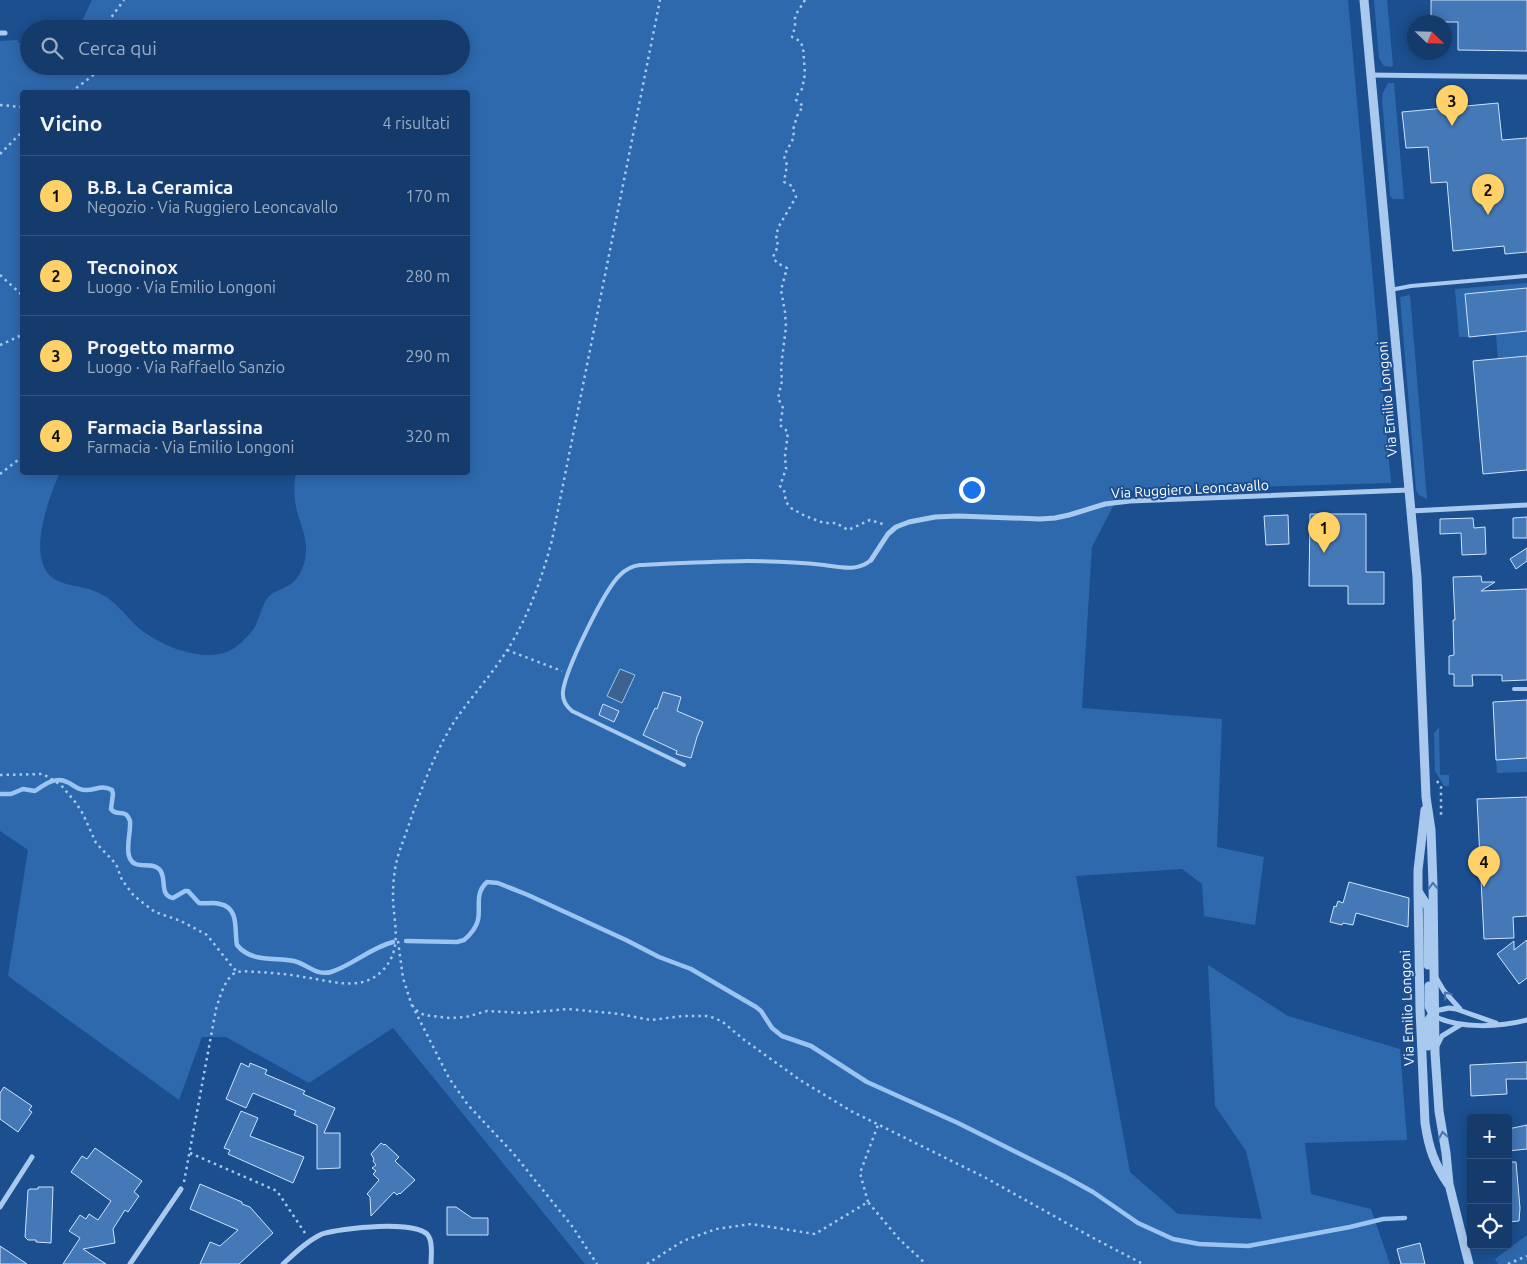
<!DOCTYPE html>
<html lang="it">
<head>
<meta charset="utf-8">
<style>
	:root { --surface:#143b6b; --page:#214673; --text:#f1f3f6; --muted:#9dadc1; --line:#33557e; --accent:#ffd166 }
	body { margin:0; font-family:Ubuntu,sans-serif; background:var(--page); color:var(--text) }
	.controls { position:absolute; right:15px; bottom:15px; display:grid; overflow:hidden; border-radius:5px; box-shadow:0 2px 12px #0003 }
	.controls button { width:45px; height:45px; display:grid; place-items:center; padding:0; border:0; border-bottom:1px solid var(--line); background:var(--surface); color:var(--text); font:25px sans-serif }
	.compass { position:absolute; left:1407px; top:15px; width:45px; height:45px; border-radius:50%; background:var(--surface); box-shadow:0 2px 12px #0003; rotate:113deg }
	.you { position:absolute; left:971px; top:489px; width:18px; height:18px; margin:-12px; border:4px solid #fff; border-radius:50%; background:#1a73e8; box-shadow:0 0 0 8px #1a73e833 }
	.badge { display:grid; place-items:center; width:32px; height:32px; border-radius:50%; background:var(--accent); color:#111; font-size:16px; font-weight:700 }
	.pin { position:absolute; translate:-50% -41px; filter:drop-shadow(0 1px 2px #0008) }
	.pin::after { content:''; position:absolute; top:26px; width:18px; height:15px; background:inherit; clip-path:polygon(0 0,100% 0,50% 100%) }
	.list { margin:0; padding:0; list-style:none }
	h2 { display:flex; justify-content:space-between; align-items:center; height:65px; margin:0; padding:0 20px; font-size:21px }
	h2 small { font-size:16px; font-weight:400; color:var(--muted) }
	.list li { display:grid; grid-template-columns:32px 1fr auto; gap:15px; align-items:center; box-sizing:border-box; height:80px; padding:0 20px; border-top:1px solid var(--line) }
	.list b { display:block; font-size:19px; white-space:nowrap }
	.list p { margin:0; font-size:16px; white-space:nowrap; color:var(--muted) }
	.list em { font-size:16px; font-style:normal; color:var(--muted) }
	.icon { flex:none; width:28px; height:28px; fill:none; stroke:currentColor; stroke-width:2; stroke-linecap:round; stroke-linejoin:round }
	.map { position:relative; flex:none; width:1527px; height:1264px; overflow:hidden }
	.search { position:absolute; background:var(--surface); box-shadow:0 2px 12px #0003; left:20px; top:20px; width:450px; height:55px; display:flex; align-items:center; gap:12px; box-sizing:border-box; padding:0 18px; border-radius:28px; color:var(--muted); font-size:19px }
	.panel { position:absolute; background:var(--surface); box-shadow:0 2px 12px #0003; left:20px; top:90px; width:450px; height:385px; border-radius:5px }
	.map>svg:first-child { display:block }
</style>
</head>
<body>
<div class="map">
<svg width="1527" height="1264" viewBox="0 0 1527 1264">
	<rect width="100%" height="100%" fill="#1b4f8f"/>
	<g fill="#2e69ad" fill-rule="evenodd">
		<path d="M92,0H1348L1391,483L1121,491L1092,547L1082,708L1222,719L1217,847L1264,857L1255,925L1204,916L1202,884L1182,869L1076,876L1130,1172L1178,1214L1262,1219L1246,1151L1215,1106L1208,965L1288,1016L1400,1049L1407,1140L1305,1143L1311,1194L1371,1209L1390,1264H585L393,1028L309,1083L226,1037H202L179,1100L8,976L28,850L0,831V41L18,40V43L29,42V66H461V29H80L81,23ZM22,92H468V472L296,473C293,487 294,503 299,518C305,536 310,550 302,569C293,592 277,585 266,600C260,610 259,622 252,631C246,638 238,647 229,651C203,663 161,646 140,629C127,618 117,602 101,594C80,582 49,590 42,561C35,536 50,495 60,472H22Z"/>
		<polygon points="1374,0 1387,0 1393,65 1391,67 1384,66 1379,58"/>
		<polygon points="1388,83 1394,83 1404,199 1393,199 1390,196 1382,99 1383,93"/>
		<polygon points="1527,283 1527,288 1465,294 1469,337 1459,337 1455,289"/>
		<polygon points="1410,295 1427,499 1419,495 1416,490 1400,297"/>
		<polygon points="1527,331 1527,356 1498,359 1496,334"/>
		<polygon points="1439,727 1440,775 1449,775 1449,786 1444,786 1435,771 1434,733"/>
		<polygon points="1527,758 1527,772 1497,773 1496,760"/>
		<polygon points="1527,1235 1527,1264 1498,1264 1495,1259"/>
	</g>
	<polygon fill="#3c6290" stroke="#9cc4f0" points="620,669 635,675 622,703 607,696"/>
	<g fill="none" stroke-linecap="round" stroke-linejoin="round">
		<g stroke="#9cc4f0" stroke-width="4.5">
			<path d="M0,794H11L23,789L35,791C44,785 55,776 67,782C74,785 77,790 85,790C95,791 101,784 112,790L113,794L111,809C118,818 125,807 130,821C131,832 126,846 129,856C134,872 150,860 159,869C168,877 158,895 173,898L185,891H188L199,903C206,904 213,902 220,904C240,908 234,931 237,945C251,963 276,957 294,961C307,964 316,976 331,972C353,965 370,948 393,942"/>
			<path d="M406,941L457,942L464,940C470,935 476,928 478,920C481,907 474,894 487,882L498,883L528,895L626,940L659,957L691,969L756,1007L761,1011L772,1028L782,1036L811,1046L867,1082L958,1123L1064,1176L1093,1192L1138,1223L1173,1239L1199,1244L1248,1246L1350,1227L1383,1219L1405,1218"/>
		</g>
	</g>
	<g fill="#4478b7" stroke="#cfe3fa">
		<polygon points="1431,0 1527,0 1527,51 1458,50 1458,22 1431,22"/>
		<polygon points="1498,103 1502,140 1527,138 1527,252 1505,254 1504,246 1453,251 1447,182 1431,183 1428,147 1406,148 1402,112"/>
		<polygon points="1527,288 1527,331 1469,337 1465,294"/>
		<polygon points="1527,356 1527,470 1483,474 1473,361"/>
		<polygon points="1310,514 1366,514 1366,572 1384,572 1384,604 1348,604 1348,586 1309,586"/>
		<polygon points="1288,515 1289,544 1266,545 1264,516"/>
		<polygon points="1527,517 1527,538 1513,538 1513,518"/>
		<polygon points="1473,518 1474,528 1485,527 1486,554 1462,555 1461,533 1440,534 1440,519"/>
		<polygon points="1527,548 1527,561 1516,569 1510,559"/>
		<polygon points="1481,576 1482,582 1495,582 1481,591 1527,589 1527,680 1502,681 1502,675 1472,675 1473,686 1454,686 1454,674 1449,674 1449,656 1454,655 1453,620 1455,620 1453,577"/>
		<polygon points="663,692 681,697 677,711 703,722 697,737 691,758 676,754 677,751 643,735 655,708 657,709"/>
		<polygon points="1527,700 1527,758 1496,760 1493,702"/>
		<polygon points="603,704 619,711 614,722 599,715"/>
		<polygon points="1527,797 1527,916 1513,917 1514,938 1484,939 1477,799"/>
		<polygon points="1349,882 1409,898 1408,927 1356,913 1353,925 1343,923 1342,925 1330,922 1334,906 1336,907 1338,901 1343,903"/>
		<polygon points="1527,940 1527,978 1519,984 1497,954 1514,941 1514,950"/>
		<polygon points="1527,1062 1527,1079 1506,1079 1507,1094 1471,1096 1470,1065"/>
		<polygon points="241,1063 249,1067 250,1063 267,1070 265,1074 305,1091 303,1094 335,1108 324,1133 340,1133 340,1168 317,1169 317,1125 294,1115 296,1111 253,1093 246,1108 226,1099"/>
		<polygon points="4,1087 32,1106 29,1110 32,1112 18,1132 0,1119 0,1093"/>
		<polygon points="241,1111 258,1118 250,1136 304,1157 293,1183 228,1154 230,1150 224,1148"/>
		<polygon points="1527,1125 1527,1149 1508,1151 1508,1129"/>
		<polygon points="381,1143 384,1145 385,1144 399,1157 395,1161 415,1180 400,1194 399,1193 397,1195 394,1192 371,1216 370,1197 367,1194 379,1180 373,1174 376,1171 372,1168 376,1165 373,1161 374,1159 371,1154"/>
		<polygon points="95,1148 142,1181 134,1192 139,1196 128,1212 125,1210 113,1229 115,1243 83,1249 106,1264 63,1264 80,1238 69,1231 80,1215 86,1219 89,1214 98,1220 111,1201 71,1172 82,1156 87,1159"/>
		<polygon points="1508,1162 1516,1162 1520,1208 1519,1221 1508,1222"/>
		<polygon points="200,1184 242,1202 242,1204 250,1207 273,1233 239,1264 200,1264 210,1242 220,1246 238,1230 190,1209"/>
		<polygon points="38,1187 53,1187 51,1243 36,1242 36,1240 28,1240 25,1237 28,1190 30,1189 38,1189"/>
		<polygon points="447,1207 456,1207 472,1218 488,1218 488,1235 447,1235"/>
		<polygon points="1420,1243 1425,1264 1401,1264 1397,1249"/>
		<polygon points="0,1246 27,1264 0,1264"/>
	</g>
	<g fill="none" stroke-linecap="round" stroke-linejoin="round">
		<g stroke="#a9c9ee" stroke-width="2.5" stroke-dasharray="2.5 4" stroke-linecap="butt">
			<polyline points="805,0 795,16 795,27 792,37 800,41 803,47 805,74 802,89 798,93 796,100 803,106 797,116 793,130 794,137 784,156 787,165 784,182 792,186 796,197 779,226 776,235 778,246 773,257 777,263 787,268 781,290 785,312 786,327 781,367 782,381 778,398 783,408 780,425 788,432 785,456 786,469 780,486 784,490 786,502 791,508 805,516 824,523 836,523 848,530 870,520 886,525"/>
			<polyline points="108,29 110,19 124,0"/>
			<polyline points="71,92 96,73 101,66"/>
			<polyline points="0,105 22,107"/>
			<polyline points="0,154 22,132"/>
			<polyline points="0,275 22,295"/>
			<polyline points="0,345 18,337 22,333"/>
			<polyline points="0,474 22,457"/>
			<polyline points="507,650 562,671"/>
			<polyline points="0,775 43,774 61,785 76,803 83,814 96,843 116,864 122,880 134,896 155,912 181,921 207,935 234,969 239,971"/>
			<polyline points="1437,781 1441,787 1441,817"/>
			<polyline points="398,941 403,978 412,1006"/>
			<polyline points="412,1005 416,1010 424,1015 450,1018 466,1017 487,1011 524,1013 568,1009 620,1014 651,1020 683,1016 706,1016 715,1018 724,1023 743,1039 800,1080 851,1111 986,1178 1095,1239 1143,1264"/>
			<polyline points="415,1011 449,1078 468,1105 513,1153 572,1226 597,1264"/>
			<polyline points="190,1153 277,1191 305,1233"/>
			<path d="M184,1182L216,1009C220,997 223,984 232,975C239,969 249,972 258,972C273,973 288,974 303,977C330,980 360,993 382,971C404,949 393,922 393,896C393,880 395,862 401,847C416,805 430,760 454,722C469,700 487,680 502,658C526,623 541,582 552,540L660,0"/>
			<polyline points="868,1202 860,1173 878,1125"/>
			<polyline points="647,1264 683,1241 716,1229 751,1224 815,1234 868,1202 899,1239 926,1264"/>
			<polyline points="1508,1264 1527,1256"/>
		</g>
		<g stroke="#a9c9ee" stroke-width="4">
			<polyline points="1390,290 1411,286 1527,276"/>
			<polyline points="1514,689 1527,689"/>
			<path d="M684,765L572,711C566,706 562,699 563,691C566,669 604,590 620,575C626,569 632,566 640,565C702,562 762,558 824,565C840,567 858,572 871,560"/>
		</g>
		<g stroke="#a9c9ee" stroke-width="5">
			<polyline points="0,33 5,33"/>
			<polyline points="1370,75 1527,77"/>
			<polyline points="1411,511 1527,505"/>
			<polyline points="871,560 888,534 896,527 909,522 935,517 958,516 1040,519 1055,518 1069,515 1105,504 1130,501 1409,490"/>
			<polyline points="1435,976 1444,991 1460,1009"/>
			<polyline points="1435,1011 1449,1008 1456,1009 1496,1023"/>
			<path d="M1436,1017C1461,1029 1500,1027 1527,1020"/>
			<polyline points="1437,1046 1442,1036 1460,1025"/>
			<polyline points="0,1207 32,1157"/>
			<polyline points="130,1264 181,1189"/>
			<path d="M283,1264C295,1253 307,1241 322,1234C339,1228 421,1219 429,1237C433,1244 431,1256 431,1264"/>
		</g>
		<g stroke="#a9c9ee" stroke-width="9">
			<polyline points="1364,0 1417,577 1426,797 1431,830 1433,885 1435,1053 1439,1111 1446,1153 1449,1184 1469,1264"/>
			<path d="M1425,810L1418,870V891L1420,1009L1425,1123C1429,1149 1434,1163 1448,1184"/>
			<polyline points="1419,893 1428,907 1428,965"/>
			<polyline points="1429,986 1429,1006 1434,1016"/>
			<polyline points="1428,1046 1428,1021 1435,1011"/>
		</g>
	</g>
	<defs><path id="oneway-chevron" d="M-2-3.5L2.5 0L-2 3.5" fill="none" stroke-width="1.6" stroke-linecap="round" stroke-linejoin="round" transform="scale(1.25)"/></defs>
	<g stroke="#4674ac">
		<use href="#oneway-chevron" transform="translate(1433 886) rotate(-92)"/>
		<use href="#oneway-chevron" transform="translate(1447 995) rotate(-129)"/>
		<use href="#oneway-chevron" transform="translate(1443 1135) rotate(-99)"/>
	</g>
	<g text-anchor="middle" stroke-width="4" stroke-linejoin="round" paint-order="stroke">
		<g font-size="14" fill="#fff" stroke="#1b4f8f">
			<text transform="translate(1387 399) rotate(-95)" y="5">Via Emilio Longoni</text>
			<text transform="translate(1190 489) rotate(-3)" y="5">Via Ruggiero Leoncavallo</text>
			<text transform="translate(1407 1008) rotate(-92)" y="5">Via Emilio Longoni</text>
		</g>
	</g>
</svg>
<div class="controls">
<button>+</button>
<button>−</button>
<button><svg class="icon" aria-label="locate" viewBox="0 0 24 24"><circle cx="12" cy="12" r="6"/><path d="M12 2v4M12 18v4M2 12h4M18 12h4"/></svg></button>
</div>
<svg class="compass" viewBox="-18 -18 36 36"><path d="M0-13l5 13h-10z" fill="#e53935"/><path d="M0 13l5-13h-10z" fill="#9dadc1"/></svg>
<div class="you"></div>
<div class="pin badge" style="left:1324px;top:553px">1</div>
<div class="pin badge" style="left:1488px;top:215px">2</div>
<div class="pin badge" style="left:1452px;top:126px">3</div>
<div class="pin badge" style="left:1484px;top:887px">4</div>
<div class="search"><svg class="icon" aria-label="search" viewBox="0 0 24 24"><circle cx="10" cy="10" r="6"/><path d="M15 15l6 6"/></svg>Cerca qui</div>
<section class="panel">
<h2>Vicino<small>4 risultati</small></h2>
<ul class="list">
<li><span class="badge">1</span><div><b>B.B. La Ceramica</b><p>Negozio · Via Ruggiero Leoncavallo</p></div><em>170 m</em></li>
<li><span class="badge">2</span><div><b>Tecnoinox</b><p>Luogo · Via Emilio Longoni</p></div><em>280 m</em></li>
<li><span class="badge">3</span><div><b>Progetto marmo</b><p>Luogo · Via Raffaello Sanzio</p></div><em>290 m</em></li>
<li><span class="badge">4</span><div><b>Farmacia Barlassina</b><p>Farmacia · Via Emilio Longoni</p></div><em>320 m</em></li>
</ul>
</section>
</div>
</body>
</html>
